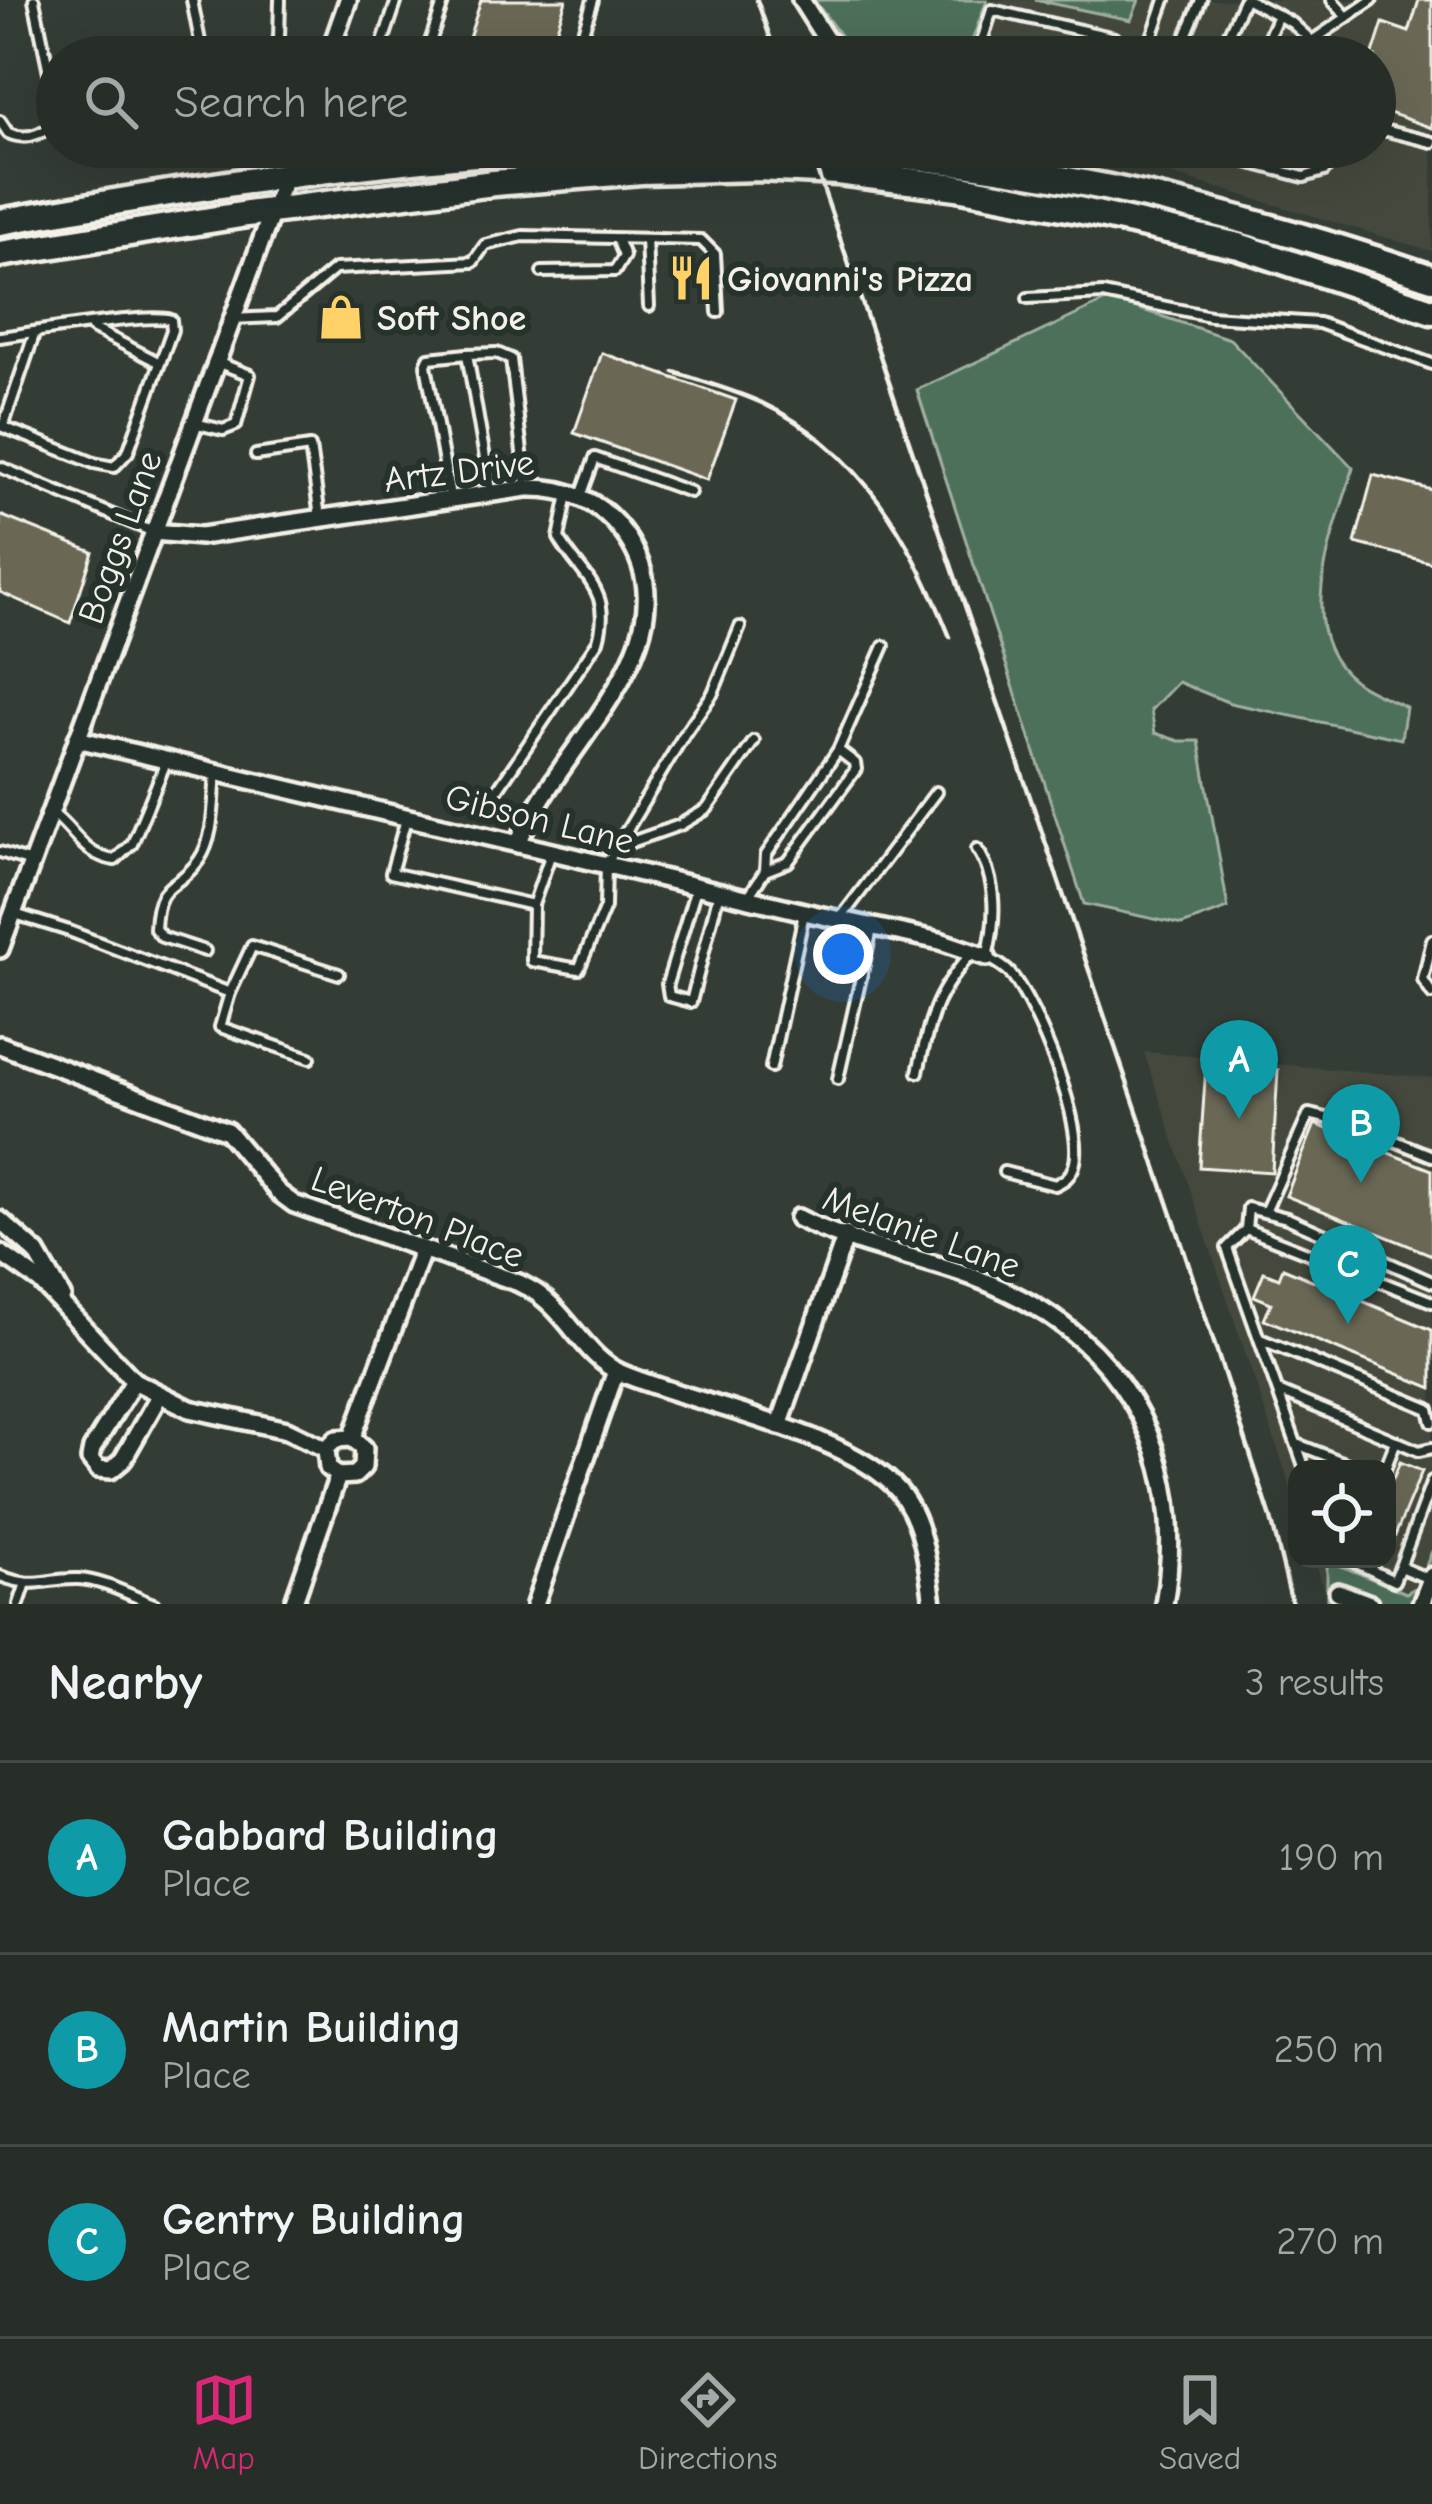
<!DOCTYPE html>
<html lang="en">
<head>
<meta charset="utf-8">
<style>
	:root { --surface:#272e28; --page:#333a34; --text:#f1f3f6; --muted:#a4a8a8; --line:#434a45; --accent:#db2777 }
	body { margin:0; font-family:"Comic Neue",sans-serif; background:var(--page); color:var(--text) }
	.controls { position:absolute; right:36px; bottom:36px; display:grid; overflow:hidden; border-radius:24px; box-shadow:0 12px 48px #0002 }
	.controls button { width:108px; height:108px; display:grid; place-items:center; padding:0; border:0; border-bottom:3px solid var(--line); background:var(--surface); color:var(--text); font:60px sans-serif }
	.you { position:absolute; left:843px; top:954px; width:42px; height:42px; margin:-30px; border:9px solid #fff; border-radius:50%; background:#1a73e8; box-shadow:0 0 0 18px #1a73e833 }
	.badge { display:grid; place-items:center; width:78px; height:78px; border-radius:50%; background:var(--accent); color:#fff; font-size:39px; font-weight:700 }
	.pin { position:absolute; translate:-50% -99px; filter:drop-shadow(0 3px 6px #0008) }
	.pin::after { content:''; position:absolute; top:63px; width:42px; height:36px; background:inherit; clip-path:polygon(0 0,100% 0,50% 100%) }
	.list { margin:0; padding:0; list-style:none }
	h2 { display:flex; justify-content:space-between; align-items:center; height:156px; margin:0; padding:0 48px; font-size:51px }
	h2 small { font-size:39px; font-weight:400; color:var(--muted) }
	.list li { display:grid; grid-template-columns:78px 1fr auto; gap:36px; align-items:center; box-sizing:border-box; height:192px; padding:0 48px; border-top:3px solid var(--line) }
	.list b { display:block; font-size:45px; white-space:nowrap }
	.list p { margin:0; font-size:39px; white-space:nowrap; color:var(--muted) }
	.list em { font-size:39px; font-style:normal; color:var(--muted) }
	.icon { flex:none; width:66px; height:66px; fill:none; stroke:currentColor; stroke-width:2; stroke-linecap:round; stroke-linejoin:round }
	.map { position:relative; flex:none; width:1432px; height:1604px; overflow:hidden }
	.search { position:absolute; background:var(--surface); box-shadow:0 12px 48px #0002; left:36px; right:36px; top:36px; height:132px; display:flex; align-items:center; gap:30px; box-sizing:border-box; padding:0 42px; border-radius:66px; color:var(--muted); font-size:45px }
	.sheet { height:732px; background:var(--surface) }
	nav { display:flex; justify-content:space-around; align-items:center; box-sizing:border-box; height:168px; border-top:3px solid var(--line); background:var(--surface); font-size:33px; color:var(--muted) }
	nav a { display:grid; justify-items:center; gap:6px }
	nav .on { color:var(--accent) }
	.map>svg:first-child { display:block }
</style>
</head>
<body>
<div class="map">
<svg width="1432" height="1604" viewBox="0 0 1432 1604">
	<rect width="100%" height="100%" fill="#343d35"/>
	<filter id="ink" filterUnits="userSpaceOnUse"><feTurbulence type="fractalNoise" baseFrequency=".00833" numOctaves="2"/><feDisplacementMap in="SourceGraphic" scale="24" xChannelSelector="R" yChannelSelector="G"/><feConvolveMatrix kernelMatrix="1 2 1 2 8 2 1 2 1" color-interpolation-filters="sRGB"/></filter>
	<g filter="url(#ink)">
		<g fill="#444a3e">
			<polygon points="987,0 1035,0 1130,20 1139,0 1432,0 1432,251 1171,174 1058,147 1375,147 1375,57 966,57"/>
			<polygon points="1144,1052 1432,1078 1432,1604 1327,1604 1315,1559 1387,1559 1387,1469 1297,1469 1297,1506"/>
		</g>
		<g fill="#4d6f5a" stroke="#a0b0a1" stroke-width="3">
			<polygon points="814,0 987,0 966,57 856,57"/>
			<polygon points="1035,0 1139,0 1131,20"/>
			<path d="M1110,299L1230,339L1353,468C1336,531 1289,631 1355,681C1369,692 1390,699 1406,707L1401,739L1230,703L1178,682L1151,710L1155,733L1179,741H1199L1228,908L1182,925L1084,904L917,390Z"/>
			<polygon points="1432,1551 1432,1604 1327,1604 1327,1560 1406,1593 1418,1586"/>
		</g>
		<g fill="#6b6754" stroke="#f4f1e8" stroke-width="3">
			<polygon points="481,0 566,0 548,57 463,57"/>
			<polygon points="1419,0 1432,0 1432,128 1375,108 1375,57 1372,57 1383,23 1409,32"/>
			<polygon points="602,353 736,400 707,480 574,433"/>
			<polygon points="1373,475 1432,490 1432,563 1355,543"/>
			<polygon points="0,515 93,552 70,623 0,592"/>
			<polygon points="1206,1066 1278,1070 1272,1172 1199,1167"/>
			<polygon points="1315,1124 1432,1170 1432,1255 1286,1196"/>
			<polygon points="1283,1268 1432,1330 1432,1388 1264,1319 1271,1303 1254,1296 1264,1272 1279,1278"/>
			<polygon points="1400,1462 1422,1471 1387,1555 1387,1493"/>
		</g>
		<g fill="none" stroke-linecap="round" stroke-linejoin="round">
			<g stroke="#f4f1e8" stroke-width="16">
				<g id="service">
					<polyline points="192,0 203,57"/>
					<polyline points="1249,0 1292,23 1312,41"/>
					<polyline points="1332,0 1347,17"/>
					<polyline points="979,50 1012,57"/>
					<polyline points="270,57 279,38 280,0"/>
					<polyline points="378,57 397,0"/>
					<polyline points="425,57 444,0"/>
					<polyline points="575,57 593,0"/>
					<polyline points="977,57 992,10 1115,38 1110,57"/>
					<polyline points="1145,57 1165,0"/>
					<polyline points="1177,57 1201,0"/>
					<polyline points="1218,57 1244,0"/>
					<polyline points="1260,57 1278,15"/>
					<polyline points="1305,57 1312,41 1372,0"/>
					<path d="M0,121L8,133C24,140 39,136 52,125L55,101L34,0"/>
					<polyline points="1375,128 1432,142"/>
					<polyline points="1190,147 1304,177 1324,171 1340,147"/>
					<polyline points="1255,164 1263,147"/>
					<polyline points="646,239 649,306"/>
					<polyline points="542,272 615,271 624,256 617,239"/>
					<polyline points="1028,298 1103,294 1210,316 1319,323 1432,364"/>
					<polyline points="231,319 277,317 335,269 473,262 485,245 523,236 701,240 715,254 718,312"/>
					<polyline points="92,328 160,363"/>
					<path d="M0,337C29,333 153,312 171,320L172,330L128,452L114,467L94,463L3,427L35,332"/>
					<polyline points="194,423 223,430 236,425 250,375 219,363"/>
					<polyline points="256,455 310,447 320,517"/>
					<polyline points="0,467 153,532"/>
					<polyline points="491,493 467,354 497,353 511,359 526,486"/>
					<polyline points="450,496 426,365 429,358 467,354"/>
					<polyline points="581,496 595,458 690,492"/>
					<polyline points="838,750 884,646"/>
					<path d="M493,796L598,641C613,589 581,577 559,538L568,494"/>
					<path d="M52,813C76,831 82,855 115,860L132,844L166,762"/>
					<polyline points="406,819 391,873 533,905 551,853"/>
					<polyline points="617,847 680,825 707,809 754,741"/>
					<path d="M977,849C998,880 996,922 987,957C995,962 1004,966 1010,973C1036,1004 1087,1128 1074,1166C1070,1177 1065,1180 1055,1185L1004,1172"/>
					<polyline points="0,852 31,862"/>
					<polyline points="696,888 667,984 669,996 691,1002 719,892"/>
					<polyline points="748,897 765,871 766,855 838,750 855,763 856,769 788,862 765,871"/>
					<polyline points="533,905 532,961 579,969 605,907 606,865 685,733 713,693 740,627"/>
					<polyline points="15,914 69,931 230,993 220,1027 310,1058"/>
					<polyline points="840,919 936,792"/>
					<polyline points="1432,940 1423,980 1432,994"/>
					<path d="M205,951L162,937L155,929C157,877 177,892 199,860C215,837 213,801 216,774"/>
					<polyline points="230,993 252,946 339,974"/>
					<polyline points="771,1067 804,914"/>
					<path d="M918,1072C931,1017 933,995 973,952"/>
					<polyline points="838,1079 872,929"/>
					<polyline points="1265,1212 1309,1114 1356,1125 1432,1156"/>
					<polyline points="1246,1229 1227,1248 1305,1469"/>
					<polyline points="1432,1282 1287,1218 1248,1208 1246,1229 1432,1302"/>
					<polyline points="1260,1339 1429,1409 1432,1422"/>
					<polyline points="1278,1391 1419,1451 1432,1448"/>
					<polyline points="1297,1444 1360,1469"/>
					<polyline points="1385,1469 1396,1441"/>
					<polyline points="1348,1559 1394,1581 1400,1567 1429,1579"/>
					<polyline points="1400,1567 1432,1481"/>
					<path d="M0,1576C38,1590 44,1578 78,1579C103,1580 131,1596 154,1604"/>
					<polyline points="19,1604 25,1586"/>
				</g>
			</g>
			<g stroke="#f4f1e8" stroke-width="24">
				<g id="minor">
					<polyline points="801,0 825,38 844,57"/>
					<polyline points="328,57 348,0"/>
					<path d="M153,532L201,536L527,488C565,487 600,500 623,532C703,639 554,748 518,844"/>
					<polyline points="77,739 813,914 940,941 987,957"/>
					<polyline points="0,949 296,147"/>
					<path d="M0,1045L227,1131L278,1192L294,1204L519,1283C526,1287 536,1291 542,1297C571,1319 587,1358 621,1373C693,1404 851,1433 899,1491C924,1521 928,1567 933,1604"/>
					<path d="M798,1218C852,1245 916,1256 973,1277C1118,1331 1191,1450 1164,1604"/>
					<polyline points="0,1220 37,1253 62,1296"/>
					<polyline points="0,1253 40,1281 134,1381 190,1409 287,1430 326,1449"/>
					<polyline points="134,1381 92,1449 90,1459 98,1469 111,1470 122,1461 159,1396"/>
					<polyline points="779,1426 846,1235"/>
					<polyline points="352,1438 423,1249"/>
					<polyline points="338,1476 355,1475 363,1467 364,1448 352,1438"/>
					<polyline points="338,1476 328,1468 326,1449 336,1439 352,1438"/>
					<polyline points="1338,1592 1370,1604"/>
					<polyline points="293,1604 338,1476"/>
					<polyline points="535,1604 616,1371"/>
					<polyline points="1421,1604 1432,1576"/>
				</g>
			</g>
			<g stroke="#f4f1e8" stroke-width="33">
				<g id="primary">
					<path d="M771,147C1005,155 1211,203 1432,278"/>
					<path d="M0,222C190,188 383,157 575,147"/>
					<polyline points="0,254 247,214 494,183 641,171 758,168 837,172 957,187 1078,210 1239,246 1432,311"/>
				</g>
			</g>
			<use href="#service" stroke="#26332d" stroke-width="8"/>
			<use href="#minor" stroke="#26332d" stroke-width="15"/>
			<use href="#primary" stroke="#26332d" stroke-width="24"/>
			<g stroke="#f4f1e8" stroke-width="4.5">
				<polyline points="757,0 777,57"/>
				<polyline points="809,147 1179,1235 1271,1518 1292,1604"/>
				<path d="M674,372C703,382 734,390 762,403C862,450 911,540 950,637"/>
			</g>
		</g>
	</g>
	<defs>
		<g id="restaurant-bare" transform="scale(3.6)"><path d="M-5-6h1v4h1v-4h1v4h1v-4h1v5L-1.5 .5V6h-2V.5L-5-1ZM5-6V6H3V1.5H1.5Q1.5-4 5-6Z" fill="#ffd166" stroke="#26332d" stroke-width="2.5" paint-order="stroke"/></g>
		<g id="shop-bare" transform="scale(3.6)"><path d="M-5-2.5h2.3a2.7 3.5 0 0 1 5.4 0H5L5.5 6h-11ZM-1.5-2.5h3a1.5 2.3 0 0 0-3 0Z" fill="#ffd166" stroke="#26332d" stroke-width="2.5" paint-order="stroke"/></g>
	</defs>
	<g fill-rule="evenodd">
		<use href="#restaurant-bare" x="691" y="278"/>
		<use href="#shop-bare" x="341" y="317"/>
	</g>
	<g text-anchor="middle" stroke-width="12" stroke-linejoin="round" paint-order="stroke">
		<g font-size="36" font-weight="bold" fill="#f4f1e8" stroke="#26332d" text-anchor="start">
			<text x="727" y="291">Giovanni's Pizza</text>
			<text x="377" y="330">Soft Shoe</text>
		</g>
		<g font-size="36" fill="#f4f1e8" stroke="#26332d">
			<text transform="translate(459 470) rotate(-7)" y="13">Artz Drive</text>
			<text transform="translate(119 537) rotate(-70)" y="13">Boggs Lane</text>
			<text transform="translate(540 818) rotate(14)" y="13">Gibson Lane</text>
			<text transform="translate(418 1216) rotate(21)" y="13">Leverton Place</text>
			<text transform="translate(922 1231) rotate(20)" y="13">Melanie Lane</text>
		</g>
	</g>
</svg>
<div class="controls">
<button><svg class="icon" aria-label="locate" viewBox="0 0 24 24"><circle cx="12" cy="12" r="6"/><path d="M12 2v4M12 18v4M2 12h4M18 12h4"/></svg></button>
</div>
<div class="you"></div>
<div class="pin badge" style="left:1239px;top:1119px;background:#0f9aa8">A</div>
<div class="pin badge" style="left:1361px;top:1183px;background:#0f9aa8">B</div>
<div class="pin badge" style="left:1348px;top:1324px;background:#0f9aa8">C</div>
<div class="search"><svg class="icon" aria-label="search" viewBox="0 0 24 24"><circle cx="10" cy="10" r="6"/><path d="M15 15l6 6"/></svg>Search here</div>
</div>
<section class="sheet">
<h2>Nearby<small>3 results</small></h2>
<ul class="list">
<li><span class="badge" style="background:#0f9aa8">A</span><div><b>Gabbard Building</b><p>Place</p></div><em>190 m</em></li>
<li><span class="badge" style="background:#0f9aa8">B</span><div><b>Martin Building</b><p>Place</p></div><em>250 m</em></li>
<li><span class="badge" style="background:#0f9aa8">C</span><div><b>Gentry Building</b><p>Place</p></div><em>270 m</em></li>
</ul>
</section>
<nav>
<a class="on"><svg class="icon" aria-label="map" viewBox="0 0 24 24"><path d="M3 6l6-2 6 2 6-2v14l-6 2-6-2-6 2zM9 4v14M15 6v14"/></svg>Map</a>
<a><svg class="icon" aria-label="directions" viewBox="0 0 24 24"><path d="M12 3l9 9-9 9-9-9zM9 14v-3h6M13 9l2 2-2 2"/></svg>Directions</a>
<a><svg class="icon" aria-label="saved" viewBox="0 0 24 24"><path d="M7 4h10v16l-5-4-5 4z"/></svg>Saved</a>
</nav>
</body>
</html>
